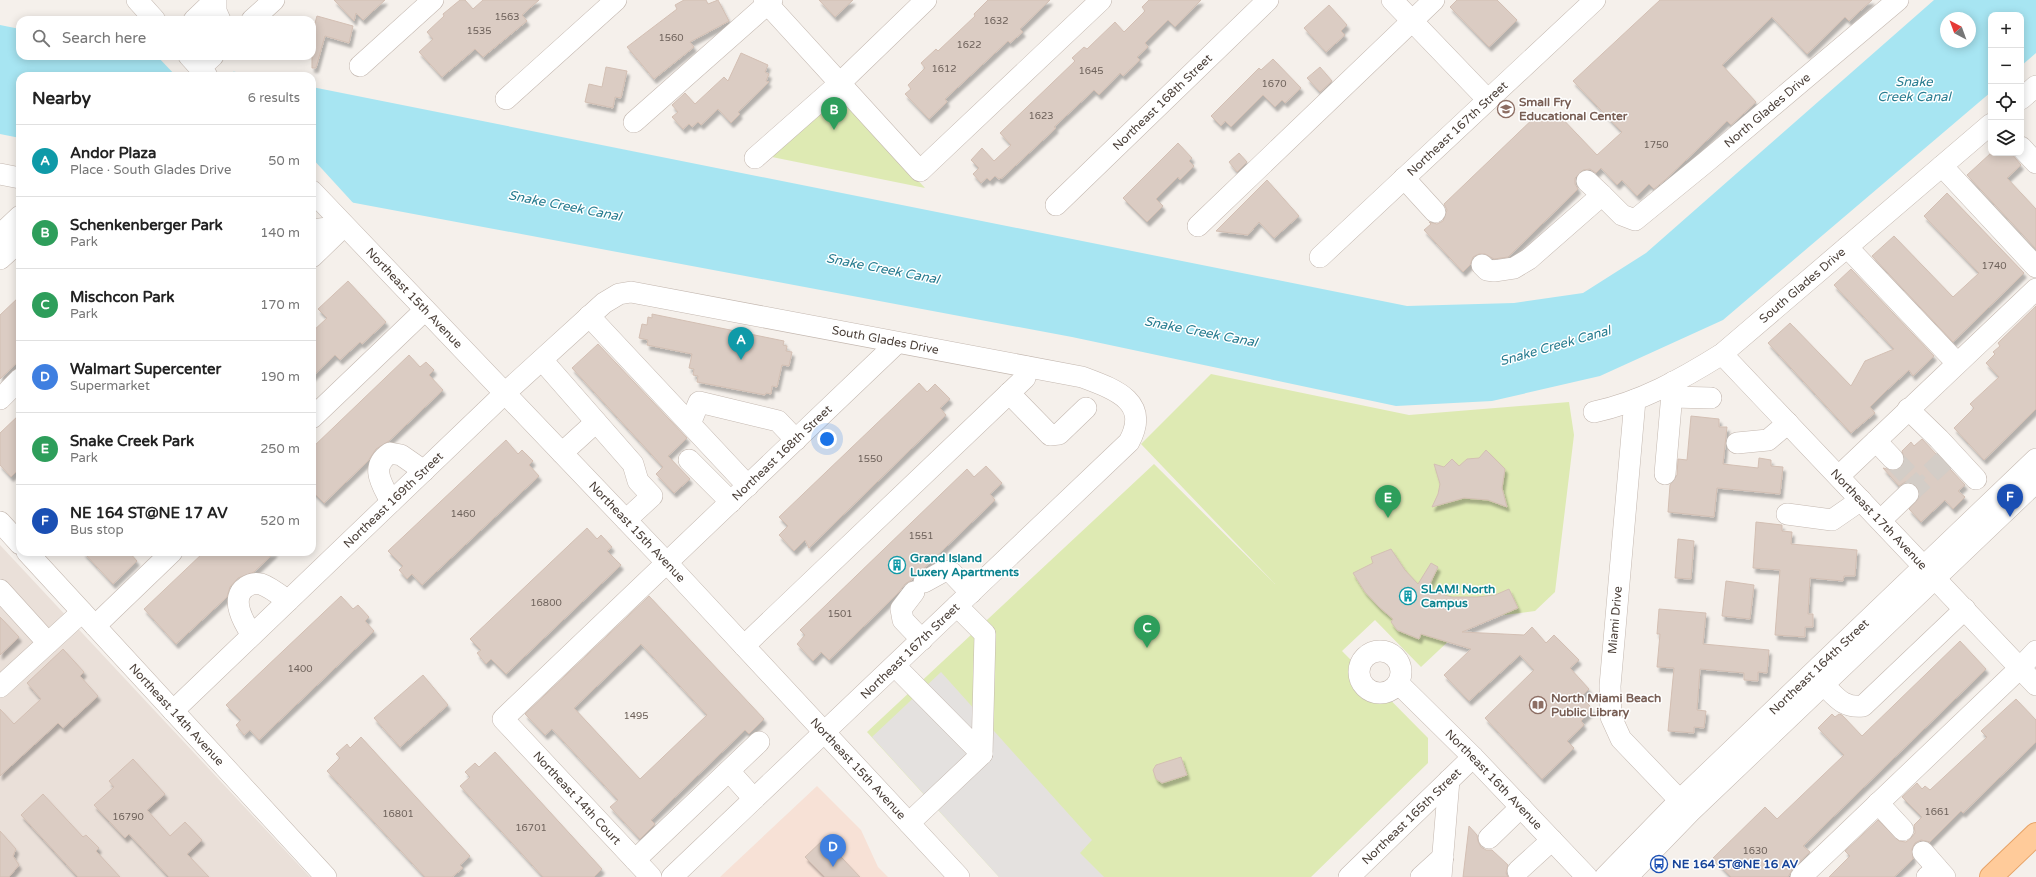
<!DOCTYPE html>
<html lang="en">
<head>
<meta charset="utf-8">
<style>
	:root { --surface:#fff; --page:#f2f2f2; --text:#222; --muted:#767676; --line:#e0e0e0; --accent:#fe192c }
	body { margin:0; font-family:"Varela Round",sans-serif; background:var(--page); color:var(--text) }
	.controls { position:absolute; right:12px; top:12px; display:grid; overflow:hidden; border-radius:8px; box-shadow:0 2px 10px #0003 }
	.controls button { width:36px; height:36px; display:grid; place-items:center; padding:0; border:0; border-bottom:1px solid var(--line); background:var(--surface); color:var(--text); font:20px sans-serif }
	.compass { position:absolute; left:1940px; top:12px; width:36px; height:36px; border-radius:50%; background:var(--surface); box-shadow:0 2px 10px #0003; rotate:319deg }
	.you { position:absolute; left:827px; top:439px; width:14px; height:14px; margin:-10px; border:3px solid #fff; border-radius:50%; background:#1a73e8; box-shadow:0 0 0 6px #1a73e833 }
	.badge { display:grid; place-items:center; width:26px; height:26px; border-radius:50%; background:var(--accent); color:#fff; font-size:13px; font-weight:700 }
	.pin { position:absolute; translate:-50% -33px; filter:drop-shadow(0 1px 2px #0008) }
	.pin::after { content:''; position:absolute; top:21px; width:14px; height:12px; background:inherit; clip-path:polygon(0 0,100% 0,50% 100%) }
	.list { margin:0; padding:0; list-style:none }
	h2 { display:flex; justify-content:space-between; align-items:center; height:52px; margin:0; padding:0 16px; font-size:17px }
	h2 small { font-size:13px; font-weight:400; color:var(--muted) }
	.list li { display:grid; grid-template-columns:26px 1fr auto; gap:12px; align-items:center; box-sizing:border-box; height:72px; padding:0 16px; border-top:1px solid var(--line) }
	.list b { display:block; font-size:15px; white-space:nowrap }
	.list p { margin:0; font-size:13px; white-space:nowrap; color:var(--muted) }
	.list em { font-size:13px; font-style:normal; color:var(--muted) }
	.icon { flex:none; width:22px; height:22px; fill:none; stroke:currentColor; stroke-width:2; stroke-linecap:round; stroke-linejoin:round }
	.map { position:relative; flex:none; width:2036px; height:877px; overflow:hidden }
	.search { position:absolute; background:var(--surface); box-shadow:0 2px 10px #0003; left:16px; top:16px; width:300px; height:44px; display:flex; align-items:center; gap:10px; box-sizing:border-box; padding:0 14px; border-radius:12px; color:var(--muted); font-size:15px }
	.panel { position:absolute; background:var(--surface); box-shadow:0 2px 10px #0003; left:16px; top:72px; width:300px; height:484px; border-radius:12px }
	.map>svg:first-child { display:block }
</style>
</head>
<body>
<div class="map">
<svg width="2036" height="877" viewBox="0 0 2036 877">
	<defs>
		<filter id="shadow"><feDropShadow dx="2.5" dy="4.5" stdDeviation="1" flood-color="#0004"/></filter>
	</defs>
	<rect width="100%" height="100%" fill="#f5f0eb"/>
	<polygon fill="#eae0d9" points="0,545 310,877 0,877"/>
	<polygon fill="#f7e1d6" points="817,786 861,830 878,867 888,877 720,877"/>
	<g fill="#deeab3">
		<polygon points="838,93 925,188 767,156"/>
		<polygon points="1211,374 1409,415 1569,402 1574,435 1555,592 1535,611 1472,619 1421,667 1375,620 1342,651 1428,738 1428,763 1311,877 999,877 867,732 1154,464 1275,584 1141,444"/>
	</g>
	<polygon fill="#e4e1df" points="941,672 1092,840 1080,853 1104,877 999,877 872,737"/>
	<g fill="#a7e5f2" fill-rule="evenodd">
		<path d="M1934,0H2036V53L2021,66V15H1991V92L1723,320L1600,376L1492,401L1396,406L1072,337L312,195V87L1407,306L1514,303L1583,293L1646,253ZM1946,18H1970V42H1946Z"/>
		<polygon points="0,25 20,29 20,56 155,56 256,76 20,76 20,138 0,134"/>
	</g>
	<g fill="#f5f0eb">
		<polygon points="157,56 165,56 232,69 236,76 176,76"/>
		<polygon points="312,158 355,205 312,197"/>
	</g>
	<g fill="#dbccc3" stroke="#d3bfb3" fill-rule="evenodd" filter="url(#shadow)">
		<polygon points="334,0 385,0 363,20 356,13 354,21"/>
		<polygon points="460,0 465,0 473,9 483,0 539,0 522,15 527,21 483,57 475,49 442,77 419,52 433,39 427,32 444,16 443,14"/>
		<polygon points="684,0 706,0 708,4 718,0 729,21 690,42 694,47 654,79 627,47 677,9 675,5"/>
		<polygon points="819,0 853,0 835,17"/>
		<polygon points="988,0 1050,0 1020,29 1023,32 1010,43 1008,41 945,99 947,102 929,119 905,94 911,89 908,85 925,68 921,63 936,49 938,51 975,16 974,14"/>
		<polygon points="1149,0 1201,0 1175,27 1168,20 1145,43 1148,47 1137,57 1140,60 1123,76 1120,73 1099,95 1094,90 1054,127 1056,128 1002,178 999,179 995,176 990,181 987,178 981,183 973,174 979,168 971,160 982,148 994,161 1011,145 1000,133 1075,61 1072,58 1084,47 1087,49 1115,22 1124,32 1145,11 1142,7"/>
		<polygon points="1457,0 1497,0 1517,20 1489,47 1450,7"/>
		<polygon points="1660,0 1872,0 1849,21 1845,17 1807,54 1772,17 1722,65 1756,102 1731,125 1727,121 1665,180 1654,189 1649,184 1637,196 1622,180 1617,185 1601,168 1596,173 1590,169 1583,170 1575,178 1575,184 1578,189 1508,257 1494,259 1485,254 1479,254 1473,257 1470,265 1463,272 1424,230 1431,224 1429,222 1437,224 1443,221 1447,210 1444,204 1539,113 1547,122 1557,113 1597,155 1622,132 1573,81"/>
		<polygon points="1329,5 1347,25 1341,31 1345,35 1326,52 1304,28"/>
		<polygon points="317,16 353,26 349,43 325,36 316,68 312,68 312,22 315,23"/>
		<polygon points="741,53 768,65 765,72 769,74 766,81 769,82 738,112 740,114 731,123 718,109 701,125 698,122 692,127 689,124 683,129 672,117 678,112 672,105 685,93 695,104 724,77 728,81"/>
		<polygon points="1273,59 1301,88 1285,103 1282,100 1275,107 1263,95 1231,127 1225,121 1221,126 1211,116 1259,68 1261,70"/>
		<polygon points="606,67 627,71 621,98 615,97 613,108 585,102 589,84 602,87"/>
		<polygon points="1320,67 1332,81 1320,92 1307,78"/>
		<polygon points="1178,143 1192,158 1189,161 1194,166 1180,180 1178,177 1156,199 1163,206 1147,222 1123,198"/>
		<polygon points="1239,153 1247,162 1237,172 1229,162"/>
		<polygon points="1991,153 2011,153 2021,165 2007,178 2036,209 2036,249 1967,175"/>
		<polygon points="1267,180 1299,216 1274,238 1259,222 1248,235 1216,231"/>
		<polygon points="1947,193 2024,273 1953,342 1872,256 1894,236 1953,297 1979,273 1924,216"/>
		<polygon points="1851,269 1934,356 1913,376 1909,370 1888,389 1870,407 1875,413 1851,433 1768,343 1790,323 1851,386 1865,361 1894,349 1834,285"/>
		<polygon points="348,281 386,322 362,344 360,342 340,360 335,355 312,377 312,332 327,318 318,309"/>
		<polygon points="20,296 20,360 0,379 0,315"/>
		<polygon points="2036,306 2036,409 1984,460 1954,428 1974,408 1970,404 1999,377 1986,363 1995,354 1993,352 2000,346 1998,343"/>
		<polygon points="652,314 784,341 783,345 787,346 786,351 792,352 789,366 782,365 777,387 772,386 771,394 766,393 765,395 697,382 698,376 693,375 694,369 689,368 692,354 647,345 648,340 639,338 642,324 647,325 648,317 652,318"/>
		<polygon points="598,344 687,438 668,456 690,479 674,493 656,474 663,467 572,368"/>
		<polygon points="409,355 420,367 426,362 434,370 429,375 443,390 389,441 376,449 368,461 324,503 312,491 312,448"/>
		<polygon points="919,383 927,392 935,384 950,399 940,408 946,415 809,548 805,540 794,551 779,535 788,526 779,517"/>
		<polygon points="20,414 20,468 11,477 0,465 0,433"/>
		<polygon points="1691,416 1719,419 1719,427 1727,427 1723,464 1758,468 1759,458 1771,460 1771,466 1783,467 1780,494 1717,488 1714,517 1668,512 1670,485 1677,475 1678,459 1687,460"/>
		<polygon points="1922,439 1965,485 1958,491 1965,497 1953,509 1945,500 1921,522 1909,509 1919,498 1920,492 1917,486 1911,482 1905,482 1899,486 1883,468 1895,471 1901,468 1905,462 1902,451 1911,442 1914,446"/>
		<polygon points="506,440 518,454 522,450 533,461 529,465 539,476 422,585 412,574 407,579 399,570 403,566 388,551"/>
		<polygon points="1486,450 1505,469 1502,488 1507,507 1488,500 1464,498 1432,507 1438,494 1440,484 1434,464 1444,467 1452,459 1459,466 1467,459 1479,458"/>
		<polygon points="986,466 1002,483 990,494 995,500 924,568 914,575 913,579 905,584 898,593 829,660 821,652 813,661 797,644 805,635 800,630 967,469 974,477"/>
		<polygon points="1756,522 1782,525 1782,531 1792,532 1791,544 1857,550 1855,576 1844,576 1843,581 1810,578 1808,614 1813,614 1813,627 1805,627 1805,637 1775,635 1780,570 1753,568"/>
		<polygon points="587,528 597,539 601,535 612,547 607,551 621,565 506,674 491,659 486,664 477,653 481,650 470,639"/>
		<polygon points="1678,539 1694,541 1691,579 1675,578"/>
		<polygon points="1391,549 1405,570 1418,584 1431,563 1438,567 1427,590 1452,597 1477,597 1495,595 1509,589 1518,608 1462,632 1524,635 1532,627 1546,643 1554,635 1579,660 1570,668 1589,689 1581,697 1593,709 1581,721 1584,725 1567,741 1574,748 1542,779 1485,718 1534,670 1520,655 1469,701 1444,675 1471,649 1421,634 1419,639 1397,630 1391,622 1393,619 1379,607 1365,592 1353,573 1373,563 1371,557"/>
		<polygon points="83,552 129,552 137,561 113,584"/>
		<polygon points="204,552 275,552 254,572 238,578 230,587 227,597 176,644 144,609"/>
		<polygon points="1726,581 1754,585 1750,619 1722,616"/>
		<polygon points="341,596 353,609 358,605 369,617 365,621 374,631 259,740 250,730 244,735 236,725 241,720 226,705"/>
		<path d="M649,596L764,719L749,734L745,730L651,820L655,824L640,839L610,807L618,800L552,729L545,735L525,714ZM641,644L707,715L640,779L574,708Z"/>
		<polygon points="1659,609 1706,613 1703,644 1769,650 1767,673 1758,672 1758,681 1744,680 1744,673 1700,669 1697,710 1706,711 1704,728 1694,727 1694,733 1668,731 1674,668 1657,667 1660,634 1657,634"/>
		<polygon points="0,617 19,637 0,655"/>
		<polygon points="1960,641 1986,669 1803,846 1810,852 1793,868 1788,877 1731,877 1713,858 1765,807 1777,819 1844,755 1818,728 1832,714 1835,717 1839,714 1842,715 1862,736"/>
		<polygon points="63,649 84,672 80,676 98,696 63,728 58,723 0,776 0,709 14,724 41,699 27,683"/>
		<polygon points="423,675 448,705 400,747 374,718"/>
		<polygon points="2016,699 2036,720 2036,742 1963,813 1961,811 1930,842 1921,840 1915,843 1912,849 1913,859 1894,877 1829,877 1850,856 1845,851 1878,820 1899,841 1906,842 1911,838 1915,833 1914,825 1922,817 1902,797 1917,783 1922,789 1925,786 1930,790 1987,737 1981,731"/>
		<polygon points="361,737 470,856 460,865 463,868 452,877 425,877 327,771 340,758 336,754 347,744 350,748"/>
		<polygon points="495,752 602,869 594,877 543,877 460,786 470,777 465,772 475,763 479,767"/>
		<polygon points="1181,757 1187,775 1162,783 1156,779 1153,770 1156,765"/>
		<polygon points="133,759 165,794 147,810 170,836 185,822 202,840 187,854 209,877 169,877 129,834 125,838 94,805 114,787 109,781"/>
		<polygon points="43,794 83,837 86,835 99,848 96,851 120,877 78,877 21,815"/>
		<polygon points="1469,826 1477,835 1478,841 1481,847 1486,850 1492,850 1508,865 1506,873 1508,877 1463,877"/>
		<polygon points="0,831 16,849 13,856 19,865 9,877 0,877"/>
		<polygon points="824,839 860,877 825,877 805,857"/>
	</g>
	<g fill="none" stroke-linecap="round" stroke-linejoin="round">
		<g stroke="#d3cdc7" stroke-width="21" stroke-dasharray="21 10" stroke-linecap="butt">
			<polyline points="1893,459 1918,485"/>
			<polyline points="1908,494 1949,456"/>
		</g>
		<g stroke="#c4b8b0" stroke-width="22">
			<g id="minor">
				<polyline points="137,0 155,20"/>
				<polyline points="216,0 216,11 220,20"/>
				<polyline points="764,0 920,171 1101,0"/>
				<polyline points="1392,0 1488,100"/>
				<polyline points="194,20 215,0"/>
				<polyline points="252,20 274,0"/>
				<polyline points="189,56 207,76"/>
				<polyline points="360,66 433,0"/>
				<polyline points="200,68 213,56"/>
				<polyline points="506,99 616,0"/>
				<polyline points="2021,99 2036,86"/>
				<polyline points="634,122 772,0"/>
				<polyline points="2021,147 2036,163"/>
				<polyline points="755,158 839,84 926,0"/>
				<polyline points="1942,166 2036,267"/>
				<polyline points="0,174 20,178"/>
				<polyline points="1404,178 1435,212"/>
				<polyline points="1587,181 1602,195"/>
				<path id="s1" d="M312,191L667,563L959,877"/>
				<path id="s2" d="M1056,205L1268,0"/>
				<polyline points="1198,226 1434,0"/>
				<polyline points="312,230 344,226"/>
				<polyline points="0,235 20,216"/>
				<polyline points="1847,247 1957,363"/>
				<polyline points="312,257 344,226"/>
				<path id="s3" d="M1320,257L1595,0"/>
				<polyline points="0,259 20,241"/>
				<path id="s4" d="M1482,265L1487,270L1494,271L1514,268L1529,259L1602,195L1622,215L1635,220L1706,162L1898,0"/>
				<polyline points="589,316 748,486"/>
				<path id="s5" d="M1722,354L2036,685"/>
				<polyline points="542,360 633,464 638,481 652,496 626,520"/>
				<polyline points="1009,393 1050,435 1059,434 1086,408"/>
				<polyline points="1672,397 1711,398"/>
				<polyline points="0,399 20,379"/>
				<polyline points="1635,400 1610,686 1611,717 1621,739 1689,810"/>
				<polyline points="1908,409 1939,439 1976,479"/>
				<path id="s6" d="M1594,412C1641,402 1682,379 1722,354L1991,124"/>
				<polyline points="312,418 425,310"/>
				<polyline points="690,424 699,402 778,421 796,440"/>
				<polyline points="1876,441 1893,459"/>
				<polyline points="1737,443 1768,440 1788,423"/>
				<polyline points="562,453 596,422"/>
				<polyline points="689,460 731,502"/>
				<polyline points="1665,474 1673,382"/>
				<polyline points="1839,476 2036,289"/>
				<path d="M391,502C382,484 369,467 390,453L401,455L424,471"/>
				<polyline points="1787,514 1832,520 1861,500"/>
				<polyline points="1881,520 1908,494"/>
				<polyline points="0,522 20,544"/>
				<path id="s7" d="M27,552L326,877"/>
				<polyline points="924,582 944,571 952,573 971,593"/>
				<polyline points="0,590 48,643"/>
				<polyline points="914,592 901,609 903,620 922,640"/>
				<polyline points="95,626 172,552"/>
				<path d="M252,635C244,623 229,598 246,587C250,584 256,583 261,584C270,587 280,595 288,601"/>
				<polyline points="744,646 1025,378 1027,367"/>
				<circle cx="1380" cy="672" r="21"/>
				<polyline points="895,666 982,754 985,634 957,606"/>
				<path id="s8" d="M1398,683L1473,757L1587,877"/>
				<path d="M1824,685C1837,698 1843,708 1863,706L1965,609"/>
				<polyline points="0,687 82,612"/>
				<path id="s9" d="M173,711L505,393L604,303L619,294L631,292L1082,377C1114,389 1151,401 1129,442L672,877"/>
				<polyline points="729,771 754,799"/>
				<polyline points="1878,803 1903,830"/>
				<polyline points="909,823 982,754"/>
				<polyline points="1489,838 1521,807"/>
				<polyline points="1923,852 1937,868"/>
				<polyline points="635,860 759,742"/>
				<polyline points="1518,871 1552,840"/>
				<path id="s10" d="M651,877L503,719L897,343"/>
				<path id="s11" d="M1349,877L1473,757"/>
				<polyline points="1421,877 1443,857"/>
				<polyline points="1441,877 1449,780"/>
				<path id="s12" d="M1605,877L1681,799L2036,459"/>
				<polyline points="1627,877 1690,812 2036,482"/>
				<polyline points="1801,877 2020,668 2036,651"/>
				<polyline points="1927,877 1937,868 1945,877"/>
			</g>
		</g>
		<g stroke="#e7a367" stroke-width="24">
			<polyline id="major" points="1991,877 2036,834"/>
		</g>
		<use href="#minor" stroke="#fff" stroke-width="21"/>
		<use href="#major" stroke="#ffcb9a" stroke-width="22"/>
	</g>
	<defs>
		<g id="school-ring" transform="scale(0.9)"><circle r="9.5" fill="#fff" stroke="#8d6e63" stroke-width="1.5"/><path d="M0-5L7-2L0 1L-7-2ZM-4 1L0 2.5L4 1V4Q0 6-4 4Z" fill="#8d6e63"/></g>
		<g id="building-ring" transform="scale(0.9)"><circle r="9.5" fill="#fff" stroke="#0f9aa8" stroke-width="1.5"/><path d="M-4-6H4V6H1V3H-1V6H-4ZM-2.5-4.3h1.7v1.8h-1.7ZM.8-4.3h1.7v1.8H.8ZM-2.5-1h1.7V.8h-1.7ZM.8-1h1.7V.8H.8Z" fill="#0f9aa8"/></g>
		<g id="library-ring" transform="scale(0.9)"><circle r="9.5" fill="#fff" stroke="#8d6e63" stroke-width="1.5"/><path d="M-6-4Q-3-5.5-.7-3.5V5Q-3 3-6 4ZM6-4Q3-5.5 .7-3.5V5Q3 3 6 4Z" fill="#8d6e63"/></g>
		<g id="bus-ring" transform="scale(0.9)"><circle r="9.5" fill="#fff" stroke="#1a4fb4" stroke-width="1.5"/><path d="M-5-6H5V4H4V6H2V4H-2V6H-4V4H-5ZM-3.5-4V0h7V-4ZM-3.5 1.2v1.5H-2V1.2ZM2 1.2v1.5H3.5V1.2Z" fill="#1a4fb4"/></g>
	</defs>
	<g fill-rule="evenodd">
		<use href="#school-ring" x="1506" y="109"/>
		<use href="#building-ring" x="897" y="565"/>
		<use href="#building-ring" x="1408" y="596"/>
		<use href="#library-ring" x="1538" y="705"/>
		<use href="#bus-ring" x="1659" y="864"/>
	</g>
	<g text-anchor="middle" stroke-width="3" stroke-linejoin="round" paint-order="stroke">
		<g font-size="10" fill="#6e625b">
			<text x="507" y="20">1563</text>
			<text x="996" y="24">1632</text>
			<text x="479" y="34">1535</text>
			<text x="671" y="41">1560</text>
			<text x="969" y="48">1622</text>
			<text x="944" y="72">1612</text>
			<text x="1091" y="74">1645</text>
			<text x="1274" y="87">1670</text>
			<text x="1041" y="119">1623</text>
			<text x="1656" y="148">1750</text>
			<text x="1994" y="269">1740</text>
			<text x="870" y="462">1550</text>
			<text x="463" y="517">1460</text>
			<text x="921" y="539">1551</text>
			<text x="546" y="606">16800</text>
			<text x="840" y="617">1501</text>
			<text x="300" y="672">1400</text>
			<text x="636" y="719">1495</text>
			<text x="1937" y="815">1661</text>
			<text x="398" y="817">16801</text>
			<text x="128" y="820">16790</text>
			<text x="531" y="831">16701</text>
			<text x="1755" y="854">1630</text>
		</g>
		<g font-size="12" font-weight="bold" fill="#785e54" stroke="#fff" text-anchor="start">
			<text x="1519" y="106">Small Fry<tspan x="1519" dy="14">Educational Center</tspan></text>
			<text x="1551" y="702">North Miami Beach<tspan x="1551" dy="14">Public Library</tspan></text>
		</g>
		<g font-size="12" fill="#4a3f38" stroke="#fff">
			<text dy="4" stroke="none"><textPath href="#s2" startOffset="148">Northeast 168th Street</textPath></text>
			<text dy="4" stroke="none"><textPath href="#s4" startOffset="363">North Glades Drive</textPath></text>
			<text dy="4" stroke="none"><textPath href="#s3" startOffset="188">Northeast 167th Street</textPath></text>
			<text dy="4" stroke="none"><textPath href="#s6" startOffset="247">South Glades Drive</textPath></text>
			<text dy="4" stroke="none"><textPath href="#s1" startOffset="148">Northeast 15th Avenue</textPath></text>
			<text dy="4" stroke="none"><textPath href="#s9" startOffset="882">South Glades Drive</textPath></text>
			<text dy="4" stroke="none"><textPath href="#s10" startOffset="602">Northeast 168th Street</textPath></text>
			<text dy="4" stroke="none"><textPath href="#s9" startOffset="305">Northeast 169th Street</textPath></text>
			<text dy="4" stroke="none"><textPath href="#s5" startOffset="228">Northeast 17th Avenue</textPath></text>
			<text dy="4" stroke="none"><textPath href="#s1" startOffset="471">Northeast 15th Avenue</textPath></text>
			<text transform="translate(1615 620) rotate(-85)" y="4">Miami Drive</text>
			<text transform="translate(910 651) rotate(-44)" y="4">Northeast 167th Street</text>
			<text dy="4" stroke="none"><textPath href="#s12" startOffset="300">Northeast 164th Street</textPath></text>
			<text dy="4" stroke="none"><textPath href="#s7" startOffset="221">Northeast 14th Avenue</textPath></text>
			<text dy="4" stroke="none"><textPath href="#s1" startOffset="795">Northeast 15th Avenue</textPath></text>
			<text dy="4" stroke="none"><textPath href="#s8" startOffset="136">Northeast 16th Avenue</textPath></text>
			<text transform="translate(577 798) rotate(47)" y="4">Northeast 14th Court</text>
			<text dy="4" stroke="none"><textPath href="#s11" startOffset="87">Northeast 165th Street</textPath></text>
		</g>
		<g font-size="12" font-weight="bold" fill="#0d838f" stroke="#fff" text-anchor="start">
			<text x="910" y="562">Grand Island<tspan x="910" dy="14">Luxery Apartments</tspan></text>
			<text x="1421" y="593">SLAM! North<tspan x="1421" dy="14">Campus</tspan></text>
		</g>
		<g font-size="12" font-weight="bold" fill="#164399" stroke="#fff" text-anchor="start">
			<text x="1672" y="868">NE 164 ST@NE 16 AV</text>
		</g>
		<g font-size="13" font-style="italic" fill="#277c90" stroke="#fff">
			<text x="1914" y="86">Snake<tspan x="1914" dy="15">Creek Canal</tspan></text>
			<text transform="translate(565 205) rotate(11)" y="5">Snake Creek Canal</text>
			<text transform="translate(883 268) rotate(11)" y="5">Snake Creek Canal</text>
			<text transform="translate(1201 331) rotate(11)" y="5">Snake Creek Canal</text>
			<text transform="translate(1555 345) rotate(-16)" y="5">Snake Creek Canal</text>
		</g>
	</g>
</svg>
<div class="controls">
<button>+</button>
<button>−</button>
<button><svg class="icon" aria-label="locate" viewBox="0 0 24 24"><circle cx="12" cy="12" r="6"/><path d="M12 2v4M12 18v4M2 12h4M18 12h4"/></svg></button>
<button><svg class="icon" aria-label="layers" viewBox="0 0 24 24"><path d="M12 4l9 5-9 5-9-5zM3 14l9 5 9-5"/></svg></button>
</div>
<svg class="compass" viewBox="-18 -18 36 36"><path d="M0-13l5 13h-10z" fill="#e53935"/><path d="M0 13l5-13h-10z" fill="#767676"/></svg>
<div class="you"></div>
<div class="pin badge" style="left:741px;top:360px;background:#0f9aa8">A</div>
<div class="pin badge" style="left:834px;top:130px;background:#2e9e5b">B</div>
<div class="pin badge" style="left:1147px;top:648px;background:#2e9e5b">C</div>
<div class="pin badge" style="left:833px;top:867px;background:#3f7fe0">D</div>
<div class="pin badge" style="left:1388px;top:518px;background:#2e9e5b">E</div>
<div class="pin badge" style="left:2010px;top:517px;background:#1a4fb4">F</div>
<div class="search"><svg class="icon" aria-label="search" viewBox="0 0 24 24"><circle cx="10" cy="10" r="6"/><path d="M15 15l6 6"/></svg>Search here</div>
<section class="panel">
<h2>Nearby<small>6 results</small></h2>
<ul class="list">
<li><span class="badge" style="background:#0f9aa8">A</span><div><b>Andor Plaza</b><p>Place · South Glades Drive</p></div><em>50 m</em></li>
<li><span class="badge" style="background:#2e9e5b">B</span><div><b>Schenkenberger Park</b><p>Park</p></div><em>140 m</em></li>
<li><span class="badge" style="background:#2e9e5b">C</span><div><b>Mischcon Park</b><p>Park</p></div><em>170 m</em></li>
<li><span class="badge" style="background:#3f7fe0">D</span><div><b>Walmart Supercenter</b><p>Supermarket</p></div><em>190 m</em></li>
<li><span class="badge" style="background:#2e9e5b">E</span><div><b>Snake Creek Park</b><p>Park</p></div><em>250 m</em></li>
<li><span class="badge" style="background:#1a4fb4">F</span><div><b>NE 164 ST@NE 17 AV</b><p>Bus stop</p></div><em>520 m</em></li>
</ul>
</section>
</div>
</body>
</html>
